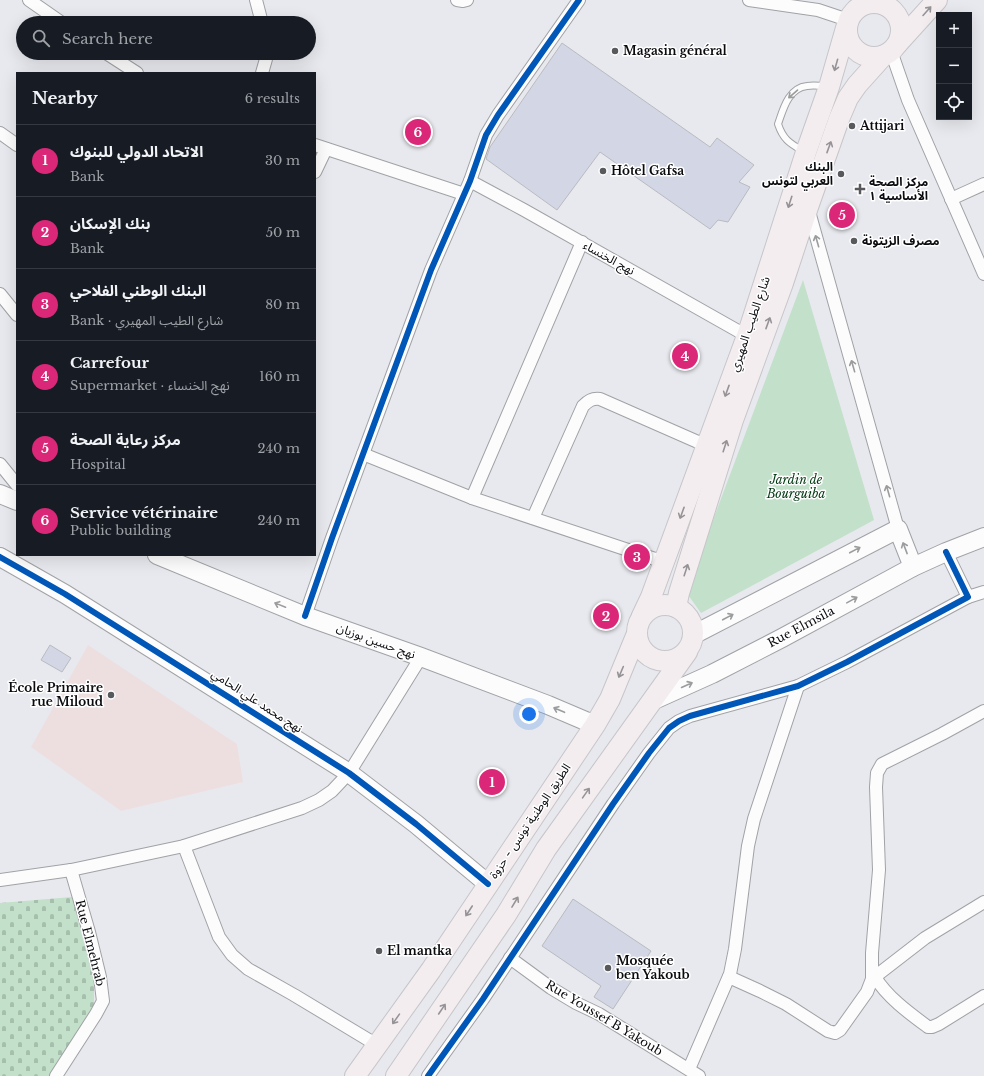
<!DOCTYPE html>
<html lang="en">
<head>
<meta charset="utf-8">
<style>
	:root { --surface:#171b24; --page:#20242c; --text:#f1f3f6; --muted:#9ea1a6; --line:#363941; --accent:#db2777 }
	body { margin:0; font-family:"Libre Baskerville","Noto Sans Arabic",serif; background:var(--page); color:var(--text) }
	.controls { position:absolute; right:12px; top:12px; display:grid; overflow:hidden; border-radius:0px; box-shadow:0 4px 16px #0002 }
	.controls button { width:36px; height:36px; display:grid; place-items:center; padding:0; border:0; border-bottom:1px solid var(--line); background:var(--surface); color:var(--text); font:20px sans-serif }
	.you { position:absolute; left:529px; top:714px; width:14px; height:14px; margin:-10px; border:3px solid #fff; border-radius:50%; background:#1a73e8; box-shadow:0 0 0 6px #1a73e833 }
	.badge { display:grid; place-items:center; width:26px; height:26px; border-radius:50%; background:var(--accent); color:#fff; font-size:13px; font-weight:700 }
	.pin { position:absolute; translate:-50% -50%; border:2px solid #fff; box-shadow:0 1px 4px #0006 }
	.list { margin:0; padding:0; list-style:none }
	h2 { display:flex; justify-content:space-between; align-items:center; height:52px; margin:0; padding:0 16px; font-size:17px }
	h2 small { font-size:13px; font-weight:400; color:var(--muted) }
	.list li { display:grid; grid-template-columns:26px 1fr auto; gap:12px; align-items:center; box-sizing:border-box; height:72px; padding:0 16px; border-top:1px solid var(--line) }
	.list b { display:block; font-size:15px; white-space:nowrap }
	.list p { margin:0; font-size:13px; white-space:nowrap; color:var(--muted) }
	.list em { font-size:13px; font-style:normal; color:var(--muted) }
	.icon { flex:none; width:22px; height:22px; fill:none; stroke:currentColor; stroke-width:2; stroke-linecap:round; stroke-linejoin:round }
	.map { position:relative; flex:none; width:984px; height:1076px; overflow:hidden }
	.search { position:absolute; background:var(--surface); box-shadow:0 4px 16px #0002; left:16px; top:16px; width:300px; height:44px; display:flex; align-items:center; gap:10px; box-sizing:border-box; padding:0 14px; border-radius:22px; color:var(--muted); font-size:15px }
	.panel { position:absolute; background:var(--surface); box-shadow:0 4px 16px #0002; left:16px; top:72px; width:300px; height:484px; border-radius:0px }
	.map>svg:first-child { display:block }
</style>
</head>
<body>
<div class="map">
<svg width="984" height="1076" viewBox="0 0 984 1076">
	<defs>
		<pattern id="cemetery-stones" width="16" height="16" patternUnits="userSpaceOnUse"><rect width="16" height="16" fill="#c2e0ca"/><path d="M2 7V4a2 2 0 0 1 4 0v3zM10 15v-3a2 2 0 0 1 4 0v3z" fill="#a5bfac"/></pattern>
	</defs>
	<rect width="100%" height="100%" fill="#e8e9ee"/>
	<polygon fill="#eddfdf" points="88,645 237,744 243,782 121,811 31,747"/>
	<polygon fill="url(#cemetery-stones)" points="72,897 94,981 94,1005 50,1076 0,1076 0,903"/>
	<polygon fill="#c2e0ca" points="803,280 874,520 701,613 686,592"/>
	<g fill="#d3d6e4" stroke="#babbc0">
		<polygon points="562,43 710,147 717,138 754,165 739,182 750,187 728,222 718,220 710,229 600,152 557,210 486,159 490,147"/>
		<polygon points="50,645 71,658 62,672 41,660"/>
		<polygon points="573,899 651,951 613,1009 594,997 601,986 542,946"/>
	</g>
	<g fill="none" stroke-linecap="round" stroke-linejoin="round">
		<g stroke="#a0a2a5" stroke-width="8">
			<path id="lane" d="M803,151C789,143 783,139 778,124C783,110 788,88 807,86C813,85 820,86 826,86"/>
		</g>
		<g stroke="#a0a2a5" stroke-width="14">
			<g id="street">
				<polyline points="29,0 62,23"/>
				<polyline points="256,0 262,23"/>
				<polyline points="457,0 463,1 467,0"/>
				<polyline points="749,0 818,10 848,20"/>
				<polyline points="891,51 908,100 984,274"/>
				<polyline points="106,53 137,73"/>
				<polyline points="262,73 266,59 266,53"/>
				<polyline points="0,133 17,145"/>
				<polyline points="315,145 464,194"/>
				<polyline points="315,172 326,149"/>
				<polyline points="470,181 524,210 747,336"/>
				<polyline points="951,199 984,184"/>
				<polyline points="808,208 898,529"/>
				<polyline points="582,242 472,498 664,562"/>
				<polyline points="0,294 17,315"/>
				<polyline points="363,454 472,498"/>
				<polyline points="0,464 17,485"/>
				<path d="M533,518L583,406C588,401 592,398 600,399L707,446"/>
				<polyline points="968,597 984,592"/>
				<polyline points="305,616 332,538 431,270 470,181 486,135 498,115 579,0"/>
				<polyline points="184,846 219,937 232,955 248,969 294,995 377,1045"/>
				<polyline points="0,880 71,870 184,846 302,808 319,800 332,791 349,773 421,657"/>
				<polyline points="510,958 551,988 576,1003 599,1014 699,1076"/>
				<polyline points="729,977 760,991 786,1004 828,1031 835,1033 840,1030 867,992 872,979 872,953 879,870 876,787 877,773 882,764 942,734 984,711"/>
				<path d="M875,977C887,997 909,1013 928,1027H932L939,1024L984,996"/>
				<polyline points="872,979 925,938 984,902"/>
				<polyline points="689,1069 730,974 735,949 748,846 754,819 798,686"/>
				<polyline points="56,1076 96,1014 103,1001 100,977 89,932 71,870"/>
				<polyline points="428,1076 483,999 613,804 649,753 669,728 679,721 690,716 798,686 847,662 968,597 946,552"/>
			</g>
		</g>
		<g stroke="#a0a2a5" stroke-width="20">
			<g id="secondary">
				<polyline points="0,494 17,501"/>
				<polyline points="157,555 305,616 421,657 548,705 595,725"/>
				<polyline points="0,557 65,594 349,773 416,824 488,884"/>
				<polyline points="693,635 898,529 913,567"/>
				<polyline points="652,701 712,674 782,638 913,567 946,552 984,537"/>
			</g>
		</g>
		<g stroke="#c6c6c9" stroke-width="22">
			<g id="primary">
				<circle cx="874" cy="30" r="27"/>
				<polyline points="898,43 937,0"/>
				<circle cx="665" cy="633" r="28"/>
				<polyline points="676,607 679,593 733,420 783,283 808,207 839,119 848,98 857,85 883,56"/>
				<polyline points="642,616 651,597 747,336 806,152 829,87 846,28"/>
				<polyline points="355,1076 431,970 595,725 610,699 636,636"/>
				<polyline points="396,1076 506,915 546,849 687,652"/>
			</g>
		</g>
		<use href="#lane" stroke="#fcfcfc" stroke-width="6"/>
		<use href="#street" stroke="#fcfcfc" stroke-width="12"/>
		<use href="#secondary" stroke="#fcfcfc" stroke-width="18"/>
		<use href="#primary" stroke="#f4edf0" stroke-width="20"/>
		<g stroke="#fff" stroke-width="8">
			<g id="cycleway">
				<polyline points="0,557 65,594 349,773 416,824 488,884"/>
				<polyline points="305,616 332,538 431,270 470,181 486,135 498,115 579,0"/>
				<polyline points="428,1076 483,999 613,804 649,753 669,728 679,721 690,716 798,686 847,662 968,597 946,552"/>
			</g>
		</g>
		<use href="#cycleway" stroke="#0057b8" stroke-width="6"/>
	</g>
	<defs><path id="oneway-shaft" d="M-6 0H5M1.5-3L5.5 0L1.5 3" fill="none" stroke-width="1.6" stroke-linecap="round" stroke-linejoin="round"/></defs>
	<g stroke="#969396">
		<use href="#oneway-shaft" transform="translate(927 11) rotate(-48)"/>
		<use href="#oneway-shaft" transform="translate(836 65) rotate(106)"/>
		<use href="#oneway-shaft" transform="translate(829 147) rotate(-70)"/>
		<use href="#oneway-shaft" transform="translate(790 202) rotate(108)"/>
		<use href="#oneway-shaft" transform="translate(768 323) rotate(-70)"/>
		<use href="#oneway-shaft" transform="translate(727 391) rotate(110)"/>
		<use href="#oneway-shaft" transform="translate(725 446) rotate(-72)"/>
		<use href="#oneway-shaft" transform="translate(682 513) rotate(110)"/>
		<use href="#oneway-shaft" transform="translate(686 570) rotate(-72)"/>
		<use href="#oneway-shaft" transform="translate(621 672) rotate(113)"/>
		<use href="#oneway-shaft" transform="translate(586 793) rotate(-55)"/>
		<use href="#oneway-shaft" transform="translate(515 902) rotate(-59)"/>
		<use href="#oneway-shaft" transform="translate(469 911) rotate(123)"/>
		<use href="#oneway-shaft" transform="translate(442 1009) rotate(-56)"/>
		<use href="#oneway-shaft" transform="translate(396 1019) rotate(125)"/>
	</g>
	<g stroke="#9b9c9d">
		<use href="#oneway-shaft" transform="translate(793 94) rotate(139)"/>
		<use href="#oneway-shaft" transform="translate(817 241) rotate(-106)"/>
		<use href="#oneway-shaft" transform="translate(853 366) rotate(-106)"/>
		<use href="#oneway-shaft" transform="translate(888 491) rotate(-106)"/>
		<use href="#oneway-shaft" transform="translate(905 548) rotate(-111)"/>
		<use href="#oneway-shaft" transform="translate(855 550) rotate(-28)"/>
		<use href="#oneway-shaft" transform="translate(852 600) rotate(-29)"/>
		<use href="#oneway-shaft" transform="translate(280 605) rotate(-158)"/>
		<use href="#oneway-shaft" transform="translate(728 617) rotate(-28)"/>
		<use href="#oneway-shaft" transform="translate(687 685) rotate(-24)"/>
		<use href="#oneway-shaft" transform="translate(559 710) rotate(-157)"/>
	</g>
	<g fill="#58595d" stroke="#fff" stroke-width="1.5">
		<circle cx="615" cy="51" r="4"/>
		<circle cx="852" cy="126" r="4"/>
		<circle cx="603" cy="171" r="4"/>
		<circle cx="841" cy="174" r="4"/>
		<path d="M858 183h4v4h4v4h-4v4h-4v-4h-4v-4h4z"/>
		<circle cx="854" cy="241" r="4"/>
		<circle cx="111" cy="695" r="4"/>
		<circle cx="379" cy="951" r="4"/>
		<circle cx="608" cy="968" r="4"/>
	</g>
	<g text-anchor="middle" stroke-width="3" stroke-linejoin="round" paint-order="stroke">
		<g font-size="12" font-weight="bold" fill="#0a0b0f" stroke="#fff" text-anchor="start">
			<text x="623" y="55">Magasin général</text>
			<text x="860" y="130">Attijari</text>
			<text x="833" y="171" text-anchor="end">البنك<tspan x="833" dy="14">العربي لتونس</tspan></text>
			<text x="611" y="175">Hôtel Gafsa</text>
			<text x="869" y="186">مركز الصحة<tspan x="869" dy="14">الأساسية ١</tspan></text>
			<text x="862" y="245">مصرف الزيتونة</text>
			<text x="103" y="692" text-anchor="end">École Primaire<tspan x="103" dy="14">rue Miloud</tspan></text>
			<text x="387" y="955">El mantka</text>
			<text x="616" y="965">Mosquée<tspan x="616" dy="14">ben Yakoub</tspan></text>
		</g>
		<g font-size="12" fill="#0a0b0f" stroke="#fff">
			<text transform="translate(609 258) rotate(29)" y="4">نهج الخنساء</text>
			<text transform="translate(750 324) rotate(-71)" y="4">شارع الطيب المهيري</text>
			<text transform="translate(801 627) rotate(-28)" y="4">Rue Elmsila</text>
			<text transform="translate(376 641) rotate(20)" y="4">نهج حسين بوزيان</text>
			<text transform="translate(257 701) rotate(33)" y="4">نهج محمد علي الحامي</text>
			<text transform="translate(530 821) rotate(-56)" y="4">الطريق الوطنية تونس - حزوة</text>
			<text transform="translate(90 943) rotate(76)" y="4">Rue Elmehrab</text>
			<text transform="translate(604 1018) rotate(31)" y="4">Rue Youssef B Yakoub</text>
		</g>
		<g font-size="12" font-style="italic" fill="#003812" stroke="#fff">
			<text x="796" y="484">Jardin de<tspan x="796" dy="14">Bourguiba</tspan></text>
		</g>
	</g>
</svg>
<div class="controls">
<button>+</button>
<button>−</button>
<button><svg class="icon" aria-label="locate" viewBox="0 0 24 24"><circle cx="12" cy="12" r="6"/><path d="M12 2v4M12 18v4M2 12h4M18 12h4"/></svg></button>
</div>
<div class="you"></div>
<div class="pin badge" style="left:492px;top:782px">1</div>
<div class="pin badge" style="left:606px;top:616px">2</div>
<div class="pin badge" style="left:637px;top:557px">3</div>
<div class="pin badge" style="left:685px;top:356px">4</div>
<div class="pin badge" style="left:842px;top:215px">5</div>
<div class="pin badge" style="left:418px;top:132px">6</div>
<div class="search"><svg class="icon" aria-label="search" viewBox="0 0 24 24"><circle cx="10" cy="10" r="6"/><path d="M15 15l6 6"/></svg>Search here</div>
<section class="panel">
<h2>Nearby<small>6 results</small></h2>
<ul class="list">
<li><span class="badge">1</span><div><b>الاتحاد الدولي للبنوك</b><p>Bank</p></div><em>30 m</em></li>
<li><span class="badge">2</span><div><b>بنك الإسكان</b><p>Bank</p></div><em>50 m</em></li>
<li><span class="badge">3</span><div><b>البنك الوطني الفلاحي</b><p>Bank · شارع الطيب المهيري</p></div><em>80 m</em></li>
<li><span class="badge">4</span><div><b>Carrefour</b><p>Supermarket · نهج الخنساء</p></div><em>160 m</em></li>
<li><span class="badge">5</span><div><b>مركز رعاية الصحة</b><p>Hospital</p></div><em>240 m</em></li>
<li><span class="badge">6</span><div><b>Service vétérinaire</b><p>Public building</p></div><em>240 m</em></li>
</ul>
</section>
</div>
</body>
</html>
